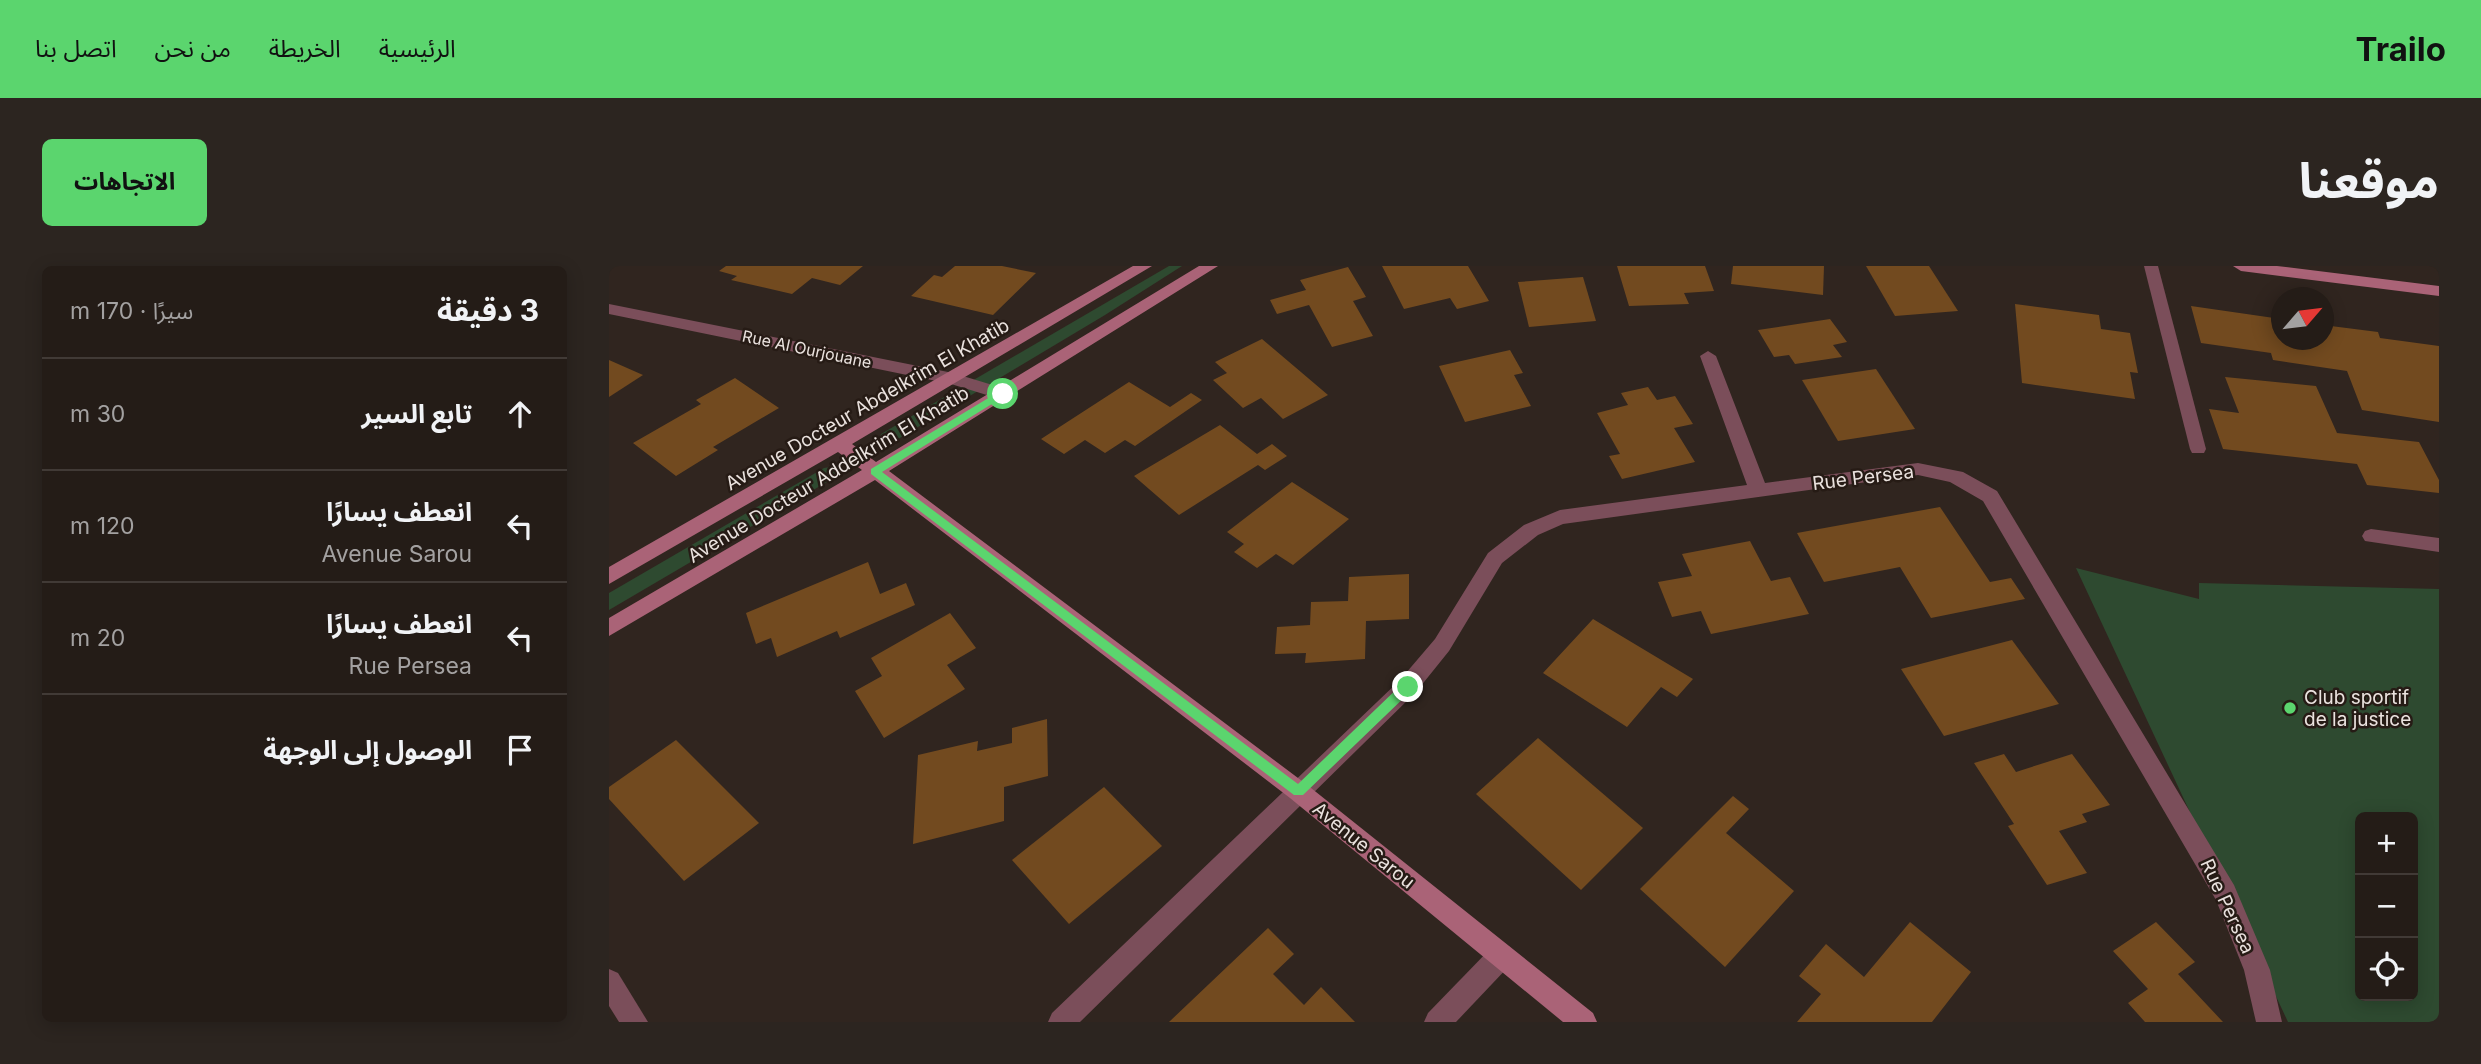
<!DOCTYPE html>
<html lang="ar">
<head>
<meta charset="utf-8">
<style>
	:root { --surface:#241c17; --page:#2c2520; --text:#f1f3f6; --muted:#a3a1a1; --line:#413a36; --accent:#5bd56e }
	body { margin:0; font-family:Inter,"Noto Sans Arabic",sans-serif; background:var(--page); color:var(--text); direction:rtl }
	.controls { position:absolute; right:21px; bottom:21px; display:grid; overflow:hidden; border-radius:10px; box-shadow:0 4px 18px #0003 }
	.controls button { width:63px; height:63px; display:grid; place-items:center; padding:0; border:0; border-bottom:2px solid var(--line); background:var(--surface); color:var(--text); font:35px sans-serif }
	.compass { position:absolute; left:1662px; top:21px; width:63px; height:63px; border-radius:50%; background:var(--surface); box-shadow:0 4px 18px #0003; rotate:62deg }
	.stop { position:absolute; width:21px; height:21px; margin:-16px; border:5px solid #5bd56e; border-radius:50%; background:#fff }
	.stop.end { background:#5bd56e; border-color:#fff; box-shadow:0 2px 7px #0008 }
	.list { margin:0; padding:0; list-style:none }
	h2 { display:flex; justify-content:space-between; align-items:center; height:91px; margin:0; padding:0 28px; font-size:30px }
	h2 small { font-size:23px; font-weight:400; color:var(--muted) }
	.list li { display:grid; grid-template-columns:46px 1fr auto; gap:21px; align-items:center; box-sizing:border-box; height:112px; padding:0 28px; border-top:2px solid var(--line) }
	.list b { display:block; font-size:26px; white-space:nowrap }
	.list p { margin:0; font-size:23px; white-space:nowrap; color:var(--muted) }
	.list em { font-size:23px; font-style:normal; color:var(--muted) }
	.icon { flex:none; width:38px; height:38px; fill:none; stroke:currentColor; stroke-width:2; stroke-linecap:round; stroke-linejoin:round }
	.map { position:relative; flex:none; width:1830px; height:756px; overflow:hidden; direction:ltr; border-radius:10px }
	header { display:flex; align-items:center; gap:42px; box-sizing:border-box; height:98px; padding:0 35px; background:var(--accent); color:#111 }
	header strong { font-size:33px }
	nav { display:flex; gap:38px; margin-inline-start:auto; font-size:24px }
	.intro { display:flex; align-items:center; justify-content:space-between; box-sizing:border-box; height:168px; padding:0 42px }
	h1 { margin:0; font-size:49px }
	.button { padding:18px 32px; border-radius:10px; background:var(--accent); color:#111; font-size:24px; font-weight:700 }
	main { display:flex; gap:42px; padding:0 42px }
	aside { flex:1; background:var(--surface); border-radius:10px; box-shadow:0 4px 18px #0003 }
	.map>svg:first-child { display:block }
</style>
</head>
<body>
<header>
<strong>Trailo</strong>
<nav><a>الرئيسية</a><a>الخريطة</a><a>من نحن</a><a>اتصل بنا</a></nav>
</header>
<div class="intro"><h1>موقعنا</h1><a class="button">الاتجاهات</a></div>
<main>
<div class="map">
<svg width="1830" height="756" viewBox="0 0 1830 756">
	<rect width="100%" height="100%" fill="#30251f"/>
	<g fill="#2e4a30" fill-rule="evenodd">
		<polygon points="560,0 573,0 496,49 284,176 275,178 269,174 272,168"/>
		<polygon points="221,201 228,205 223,213 0,344 0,327 215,202"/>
		<path d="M1467,302L1590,333V317L1830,323V756H1679ZM1751,551H1804V730H1751Z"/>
	</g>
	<g fill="#724a1f">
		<polygon points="117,0 254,0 231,19 203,12 183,28 122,14 128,10 110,5"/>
		<polygon points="346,0 393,0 427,7 384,49 302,30 325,9 333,11"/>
		<polygon points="773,0 859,0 880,35 848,43 841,32 795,43"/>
		<polygon points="1008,0 1096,0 1105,25 1075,27 1080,38 1020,40"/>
		<polygon points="1124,0 1215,0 1214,29 1122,18"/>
		<polygon points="1257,0 1320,0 1349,45 1286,50"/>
		<polygon points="739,1 757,31 744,35 764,70 723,81 700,39 668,48 661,34 697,24 691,14"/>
		<polygon points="974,11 987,55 920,61 909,16"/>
		<polygon points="1406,38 1490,49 1492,63 1521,67 1529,107 1521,106 1526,133 1413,117"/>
		<polygon points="1582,40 1672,53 1672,74 1714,74 1714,59 1769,66 1771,72 1830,80 1830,156 1753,144 1738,105 1664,94 1662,87 1592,77"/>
		<polygon points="1221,53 1238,76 1224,79 1233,91 1186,98 1180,89 1165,91 1149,64"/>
		<polygon points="653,73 719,129 674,153 652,132 634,142 604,114 618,107 606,96"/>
		<polygon points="901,84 914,107 905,109 922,140 856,156 830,100"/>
		<polygon points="0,94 34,109 0,131"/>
		<polygon points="1267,103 1306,163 1229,175 1193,114"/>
		<polygon points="1616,111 1707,120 1728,167 1810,176 1830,214 1830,227 1758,219 1748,198 1614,183 1600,143 1630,147"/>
		<polygon points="126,112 170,142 104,181 109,184 67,210 24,177 92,138 87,134"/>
		<polygon points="520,116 561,141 582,127 593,134 526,180 516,174 496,187 476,174 455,188 432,173"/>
		<polygon points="1039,121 1048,134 1066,130 1084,158 1065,162 1086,196 1013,213 1000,190 1011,188 988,147 1019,139 1012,127"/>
		<polygon points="611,159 648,188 663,178 678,190 656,204 649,199 570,249 525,210"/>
		<polygon points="683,216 740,253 684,299 667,288 648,302 625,286 635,278 618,266"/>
		<polygon points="1331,241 1381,316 1402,312 1416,333 1322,352 1291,301 1215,316 1188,267"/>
		<polygon points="1141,275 1162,315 1181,311 1200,348 1102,368 1092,345 1063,351 1049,316 1083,310 1073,288"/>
		<polygon points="259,296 271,328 297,317 306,339 231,372 228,365 168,391 162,372 147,378 137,347"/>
		<polygon points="800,308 800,353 757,355 756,393 696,397 697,387 666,388 668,361 701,359 702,336 739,335 740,311"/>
		<polygon points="341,347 367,382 338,399 356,423 275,472 246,425 273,410 262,392"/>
		<polygon points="984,353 1084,413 1068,431 1052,421 1018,461 934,407"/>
		<polygon points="1403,374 1450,438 1335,470 1292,403"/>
		<polygon points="438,453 439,510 395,521 395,555 304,578 309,489 369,475 368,485 403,477 403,462"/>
		<polygon points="929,472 1034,562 972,624 867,528"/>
		<polygon points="67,474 150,557 75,615 0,533 0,521"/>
		<polygon points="1395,488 1407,506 1463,488 1501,539 1473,548 1478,556 1450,565 1478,607 1438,619 1399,560 1405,558 1365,497"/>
		<polygon points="495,521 553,580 460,658 403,594"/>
		<polygon points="1124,530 1140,543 1117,567 1185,625 1116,701 1031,623"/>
		<polygon points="1301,656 1362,706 1323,756 1188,756 1212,728 1190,710 1217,678 1255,711"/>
		<polygon points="1547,656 1586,696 1569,708 1614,756 1536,756 1519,737 1539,723 1504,685"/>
		<polygon points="659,662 685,688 664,708 695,739 712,721 746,756 560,756"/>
	</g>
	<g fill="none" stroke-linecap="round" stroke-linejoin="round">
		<g fill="#7b4e5a" fill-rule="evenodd">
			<polygon points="1535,0 1549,0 1597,183 1595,187 1583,187 1581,183"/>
			<polygon points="1762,263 1830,272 1830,286 1756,275 1753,270 1756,265"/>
		</g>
		<g fill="#7b4e5a" fill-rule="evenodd">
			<polygon points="0,38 344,107 400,124 403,128 394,134 342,118 0,48"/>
			<polygon points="1099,85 1107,90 1156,217 1309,197 1354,206 1388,225 1625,619 1661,704 1673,756 1647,756 1635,704 1607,634 1374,235 1341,216 1309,209 954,258 929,269 893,297 840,385 807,426 471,756 439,756 443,747 791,414 826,373 879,287 915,259 951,244 1138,219 1091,90"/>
			<polygon points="892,677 901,681 905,690 901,699 847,756 815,756 819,747 883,681"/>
			<polygon points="0,703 9,707 39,756 10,756 0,740"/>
		</g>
		<g fill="#aa6377" fill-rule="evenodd">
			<polygon points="524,0 543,0 243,178 267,196 590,0 609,0 280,205 697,518 984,747 988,756 954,756 681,532 266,214 0,370 0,352 253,204 229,186 0,318 0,301"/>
			<polygon points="1624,0 1668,0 1830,20 1830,30 1632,5"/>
		</g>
	</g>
	<polygon fill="#5bd56e" points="391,125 399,128 273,206 689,518 794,417 803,417 803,424 694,529 685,529 262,208 262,203"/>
	<circle fill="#5bd56e" stroke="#261b15" stroke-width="2.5" cx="1681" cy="442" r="7"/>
	<g text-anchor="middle" stroke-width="5" stroke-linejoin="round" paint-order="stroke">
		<g font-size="16" fill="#eae2de" stroke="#261b15">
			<text transform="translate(198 83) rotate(12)" y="6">Rue Al Ourjouane</text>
		</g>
		<g font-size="19" fill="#eae2de" stroke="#261b15">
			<text transform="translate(258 138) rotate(-30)" y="7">Avenue Docteur Abdelkrim El Khatib</text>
			<text transform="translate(219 208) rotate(-31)" y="7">Avenue Docteur Addelkrim El Khatib</text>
			<text transform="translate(1254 211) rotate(-7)" y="7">Rue Persea</text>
			<text transform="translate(755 579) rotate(39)" y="7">Avenue Sarou</text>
			<text transform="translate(1619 640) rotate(65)" y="7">Rue Persea</text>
		</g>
		<g font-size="19" fill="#eae2de" stroke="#261b15" text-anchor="start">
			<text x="1695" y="438">Club sportif<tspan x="1695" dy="22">de la justice</tspan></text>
		</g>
	</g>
</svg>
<div class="controls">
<button>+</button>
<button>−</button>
<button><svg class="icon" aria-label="locate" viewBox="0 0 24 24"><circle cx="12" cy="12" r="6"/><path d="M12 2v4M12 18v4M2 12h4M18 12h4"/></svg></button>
</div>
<svg class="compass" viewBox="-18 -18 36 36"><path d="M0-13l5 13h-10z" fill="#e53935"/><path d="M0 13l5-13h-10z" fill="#a3a1a1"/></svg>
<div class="stop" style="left:394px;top:128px"></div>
<div class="stop end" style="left:799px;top:421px"></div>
</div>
<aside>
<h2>3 دقيقة<small>سيرًا · 170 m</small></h2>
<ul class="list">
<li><svg class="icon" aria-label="ahead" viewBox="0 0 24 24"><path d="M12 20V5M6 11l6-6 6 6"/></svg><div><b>تابع السير</b></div><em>30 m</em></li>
<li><svg class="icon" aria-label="left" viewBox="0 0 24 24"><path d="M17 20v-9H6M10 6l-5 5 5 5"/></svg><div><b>انعطف يسارًا</b><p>Avenue Sarou</p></div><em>120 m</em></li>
<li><svg class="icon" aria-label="left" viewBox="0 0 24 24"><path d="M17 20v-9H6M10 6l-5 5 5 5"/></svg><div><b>انعطف يسارًا</b><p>Rue Persea</p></div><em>20 m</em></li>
<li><svg class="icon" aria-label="arrive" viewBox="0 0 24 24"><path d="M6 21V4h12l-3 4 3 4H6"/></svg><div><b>الوصول إلى الوجهة</b></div></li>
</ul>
</aside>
</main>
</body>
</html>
